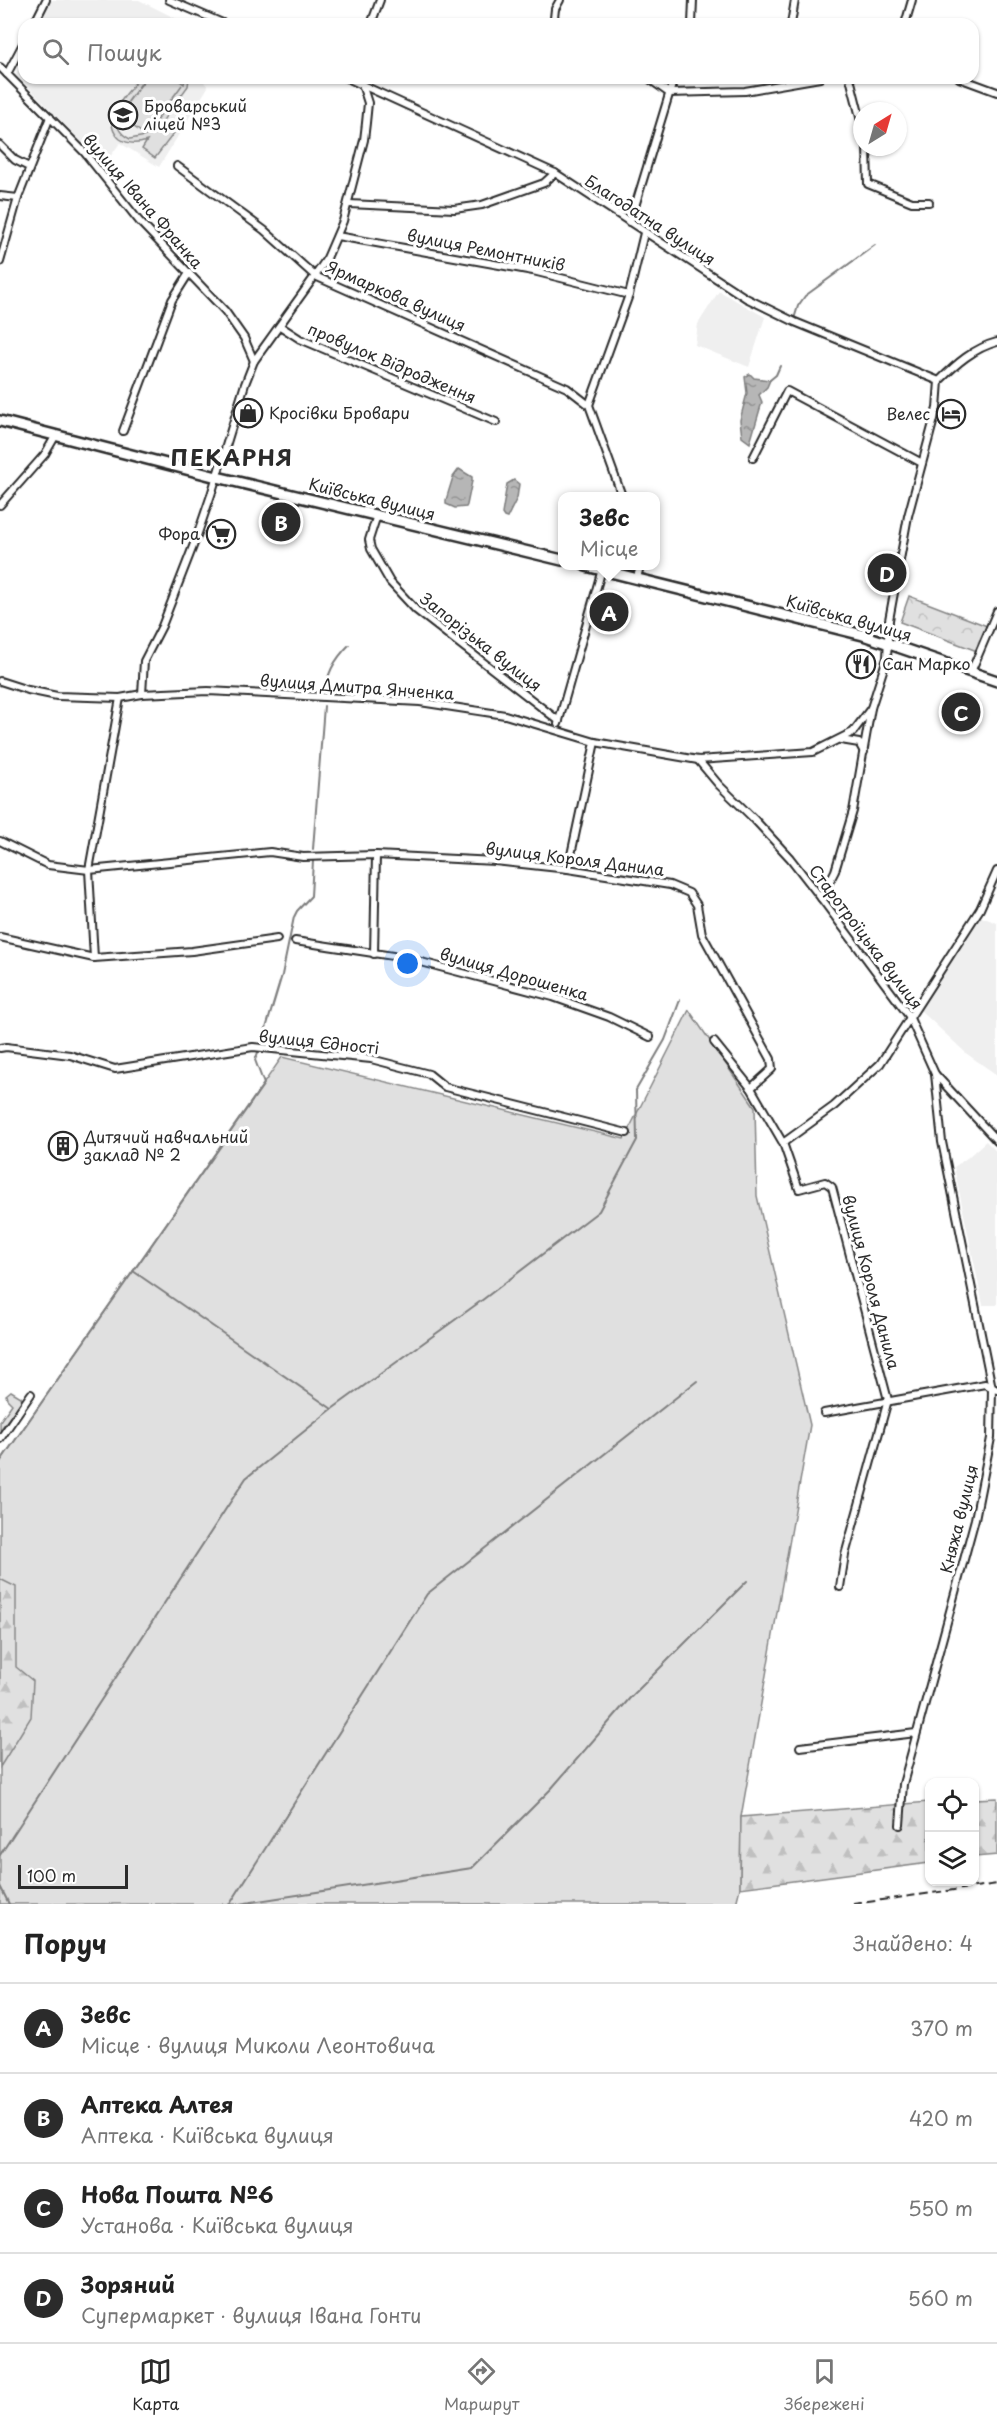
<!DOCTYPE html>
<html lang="uk">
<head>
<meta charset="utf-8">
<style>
	:root { --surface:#fff; --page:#f2f2f2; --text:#222; --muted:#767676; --line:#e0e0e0; --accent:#2b2b2b }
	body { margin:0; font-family:"Playpen Sans",sans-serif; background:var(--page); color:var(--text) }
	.controls { position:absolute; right:18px; bottom:18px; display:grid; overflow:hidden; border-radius:12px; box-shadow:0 2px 4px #0004 }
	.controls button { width:54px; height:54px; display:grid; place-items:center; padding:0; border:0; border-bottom:2px solid var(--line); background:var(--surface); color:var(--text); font:30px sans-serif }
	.compass { position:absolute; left:853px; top:102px; width:54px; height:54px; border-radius:50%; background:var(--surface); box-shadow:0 2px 4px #0004; rotate:37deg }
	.scale { position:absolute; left:18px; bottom:15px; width:110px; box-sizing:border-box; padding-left:6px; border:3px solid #2b2b2b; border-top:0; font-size:16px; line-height:21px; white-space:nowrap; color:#2b2b2b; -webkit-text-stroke:4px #fff; paint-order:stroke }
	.you { position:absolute; left:408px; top:964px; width:21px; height:21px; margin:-15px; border:4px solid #fff; border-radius:50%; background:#1a73e8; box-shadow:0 0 0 9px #1a73e833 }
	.badge { display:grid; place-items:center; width:39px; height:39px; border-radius:50%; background:var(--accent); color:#fff; font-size:20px; font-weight:700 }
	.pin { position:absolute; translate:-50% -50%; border:3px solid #fff; box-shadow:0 2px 6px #0006 }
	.popup { position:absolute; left:558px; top:492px; width:102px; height:78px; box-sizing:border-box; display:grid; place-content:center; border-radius:12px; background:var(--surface); filter:drop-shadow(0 2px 4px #0005); font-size:20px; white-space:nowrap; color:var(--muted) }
	.popup b { font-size:22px; color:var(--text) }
	.popup::after { content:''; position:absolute; left:50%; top:100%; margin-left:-12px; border:12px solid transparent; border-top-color:var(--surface) }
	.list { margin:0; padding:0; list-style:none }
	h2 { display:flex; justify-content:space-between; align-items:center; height:78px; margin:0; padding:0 24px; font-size:26px }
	h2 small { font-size:20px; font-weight:400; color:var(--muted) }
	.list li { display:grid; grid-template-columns:39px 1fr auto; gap:18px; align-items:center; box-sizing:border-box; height:90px; padding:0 24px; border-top:2px solid var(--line) }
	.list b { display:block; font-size:22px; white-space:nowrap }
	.list p { margin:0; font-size:20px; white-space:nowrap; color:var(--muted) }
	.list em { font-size:20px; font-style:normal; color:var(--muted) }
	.icon { flex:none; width:33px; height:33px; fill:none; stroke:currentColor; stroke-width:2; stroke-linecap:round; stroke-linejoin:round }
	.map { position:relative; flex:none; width:997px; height:1904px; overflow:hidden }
	.search { position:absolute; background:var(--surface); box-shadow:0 2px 4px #0004; left:18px; right:18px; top:18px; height:66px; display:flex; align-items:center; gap:15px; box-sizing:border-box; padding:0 21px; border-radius:18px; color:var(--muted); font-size:22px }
	.sheet { height:438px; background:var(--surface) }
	nav { display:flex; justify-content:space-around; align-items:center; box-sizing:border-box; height:84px; border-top:2px solid var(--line); background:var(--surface); font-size:16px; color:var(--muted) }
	nav a { display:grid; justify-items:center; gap:3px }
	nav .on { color:var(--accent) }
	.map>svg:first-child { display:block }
</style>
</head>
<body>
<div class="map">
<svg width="997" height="1904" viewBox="0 0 997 1904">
	<defs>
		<pattern id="forest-firs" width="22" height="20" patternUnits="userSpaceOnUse" patternTransform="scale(1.5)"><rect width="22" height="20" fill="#e0e0e0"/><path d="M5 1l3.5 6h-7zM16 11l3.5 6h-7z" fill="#c0c0c0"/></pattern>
		<pattern id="park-crowns" width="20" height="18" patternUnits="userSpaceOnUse" patternTransform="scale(1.5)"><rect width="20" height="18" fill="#e0e0e0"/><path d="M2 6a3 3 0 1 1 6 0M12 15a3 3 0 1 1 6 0" fill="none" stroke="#c0c0c0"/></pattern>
		<pattern id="water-ripples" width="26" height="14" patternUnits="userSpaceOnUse" patternTransform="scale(1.5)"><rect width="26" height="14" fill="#b6b6b6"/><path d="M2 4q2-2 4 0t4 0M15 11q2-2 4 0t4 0" fill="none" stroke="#949494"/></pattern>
	</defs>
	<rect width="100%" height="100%" fill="#fff"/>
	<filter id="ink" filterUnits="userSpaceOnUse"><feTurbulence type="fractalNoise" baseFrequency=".0167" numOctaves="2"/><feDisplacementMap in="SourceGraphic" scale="12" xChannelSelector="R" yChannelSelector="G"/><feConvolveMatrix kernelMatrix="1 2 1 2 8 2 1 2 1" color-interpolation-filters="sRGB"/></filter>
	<g filter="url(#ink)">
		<g fill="#efefef">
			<polygon points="52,0 139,0 181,21 180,24 40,24"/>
			<polygon points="24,57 24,78 201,78 208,87 159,167 120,143 104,165 16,74"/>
			<polygon points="719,291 765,317 749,367 695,345 698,324"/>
			<polygon points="979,916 997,923 997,1075 967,1054 919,1009"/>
			<polygon points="986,1141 997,1152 997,1305 983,1305 954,1167 967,1158"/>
		</g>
		<g fill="#e0e0e0" stroke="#868686" stroke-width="1.5" fill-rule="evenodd">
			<path d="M139,78H145L119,114L146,78H176L184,84L185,78H189L188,86L161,123L174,133L155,158L142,149L147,141C138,144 129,145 120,139C98,120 127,94 139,78ZM182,85L145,136L130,139C120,134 115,126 118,115L145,135Z"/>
			<polygon points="689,1010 755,1107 757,1196 810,1425 741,1817 740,1888 736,1904 0,1904 0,1462 282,1057 624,1139"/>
			<polygon points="11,1391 21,1397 22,1401 0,1430 0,1421 12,1404 7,1399 6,1395"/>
		</g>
		<g fill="url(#forest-firs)" stroke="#868686" stroke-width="1.5">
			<polygon points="0,1579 16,1587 16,1667 33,1681 31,1717 0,1767"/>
			<polygon points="997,1798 997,1855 975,1857 975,1799"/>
			<polygon points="929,1802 929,1863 740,1888 741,1817"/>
		</g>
		<polygon fill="url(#park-crowns)" stroke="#868686" stroke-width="1.5" points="909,596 987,626 977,651 900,622"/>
		<g fill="url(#water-ripples)" stroke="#7e7e7e" stroke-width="1.5">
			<polygon points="750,374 754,378 770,380 767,387 759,395 762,402 750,443 742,437 740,420 747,393 745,377"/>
			<polygon points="459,469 472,477 472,481 467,505 466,507 455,508 446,504 446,500 453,477"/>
			<polygon points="514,480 519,484 517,498 507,518 504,517 502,514 507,484"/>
		</g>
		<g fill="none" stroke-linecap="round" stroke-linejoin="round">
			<g stroke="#7e7e7e" stroke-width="2">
				<polyline points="794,319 798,306 805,296 875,245"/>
				<polyline points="770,380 776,375 780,366"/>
				<path d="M326,692C326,673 336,658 349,645"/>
				<polyline points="313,849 324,706"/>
				<polyline points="261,1045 282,975 294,917 297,911 311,896 313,861"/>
				<polyline points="133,1271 332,1409"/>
				<polyline points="0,1462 264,1084 255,1060 259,1050"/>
				<polyline points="0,1855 246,1478 332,1409 481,1301 599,1211 637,1140 636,1090 665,1040 680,1000"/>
				<polyline points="0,1886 9,1904"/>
				<polyline points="230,1904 427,1594 697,1381"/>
				<polyline points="239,1904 472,1868 551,1789 630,1698 747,1581"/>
			</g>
			<g stroke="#2b2b2b" stroke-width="10">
				<g id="street">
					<polyline points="169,0 225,24"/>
					<polyline points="34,24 46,0"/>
					<polyline points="371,24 380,0"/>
					<polyline points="559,24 554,18 555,9 560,0"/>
					<polyline points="692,24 693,0"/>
					<polyline points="791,24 795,0"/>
					<polyline points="905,24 912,0"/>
					<polyline points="0,67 84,152 139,221 225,311 244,338 254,361"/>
					<polyline points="7,74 24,42"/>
					<polyline points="347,78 555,173 746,298 795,322 939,381"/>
					<polyline points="648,78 669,93 745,91 820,78"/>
					<polyline points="850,78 862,125"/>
					<polyline points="959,78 997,92"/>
					<polyline points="0,145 15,160 29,167"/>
					<polyline points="867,147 868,184 912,202 929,202"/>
					<polyline points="177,166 264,230 315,276 567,388 589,405"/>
					<polyline points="0,196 18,198"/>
					<polyline points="349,204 454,209 482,205 544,183 555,173"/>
					<polyline points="629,222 633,213 674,78"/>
					<polyline points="337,236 533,271 629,295"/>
					<polyline points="0,262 18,198 50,117"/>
					<polyline points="280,326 300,339 496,422"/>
					<path d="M939,381C956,364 974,348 997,342"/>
					<polyline points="123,431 172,300 189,273"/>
					<polyline points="753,458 787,391 922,463"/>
					<polyline points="622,496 589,405 629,295 644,233"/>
					<polyline points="0,505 45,454 56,435"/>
					<polyline points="377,515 369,540 371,549 390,582 416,610 559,721"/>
					<polyline points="637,578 640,566"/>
					<polyline points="971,672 997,611"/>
					<polyline points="0,681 28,690 57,696 120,698 142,694 208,691 420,702 505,715 595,742 698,760 813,752 853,732 871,708"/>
					<polyline points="142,694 144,661 162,626 197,536 211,495 245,384 254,361 315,276 327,258 343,221 364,140 366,123 368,103 360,78"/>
					<polyline points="558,724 602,569"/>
					<polyline points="841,740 859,743 864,752"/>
					<polyline points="698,760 719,785 755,820 790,858 821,898 909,1016 935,1074 997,1141"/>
					<polyline points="0,841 48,865 89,870 270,852 303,857 376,855 495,861 568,869 670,885 689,893 697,905 702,934 771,1059 772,1069 751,1088"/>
					<polyline points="568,869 595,742"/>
					<polyline points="821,898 835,871 853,811 871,708 887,658 889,620 908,516 937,408 939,381"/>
					<polyline points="0,937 94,958 192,951 277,939"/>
					<polyline points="295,941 406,958 553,997 609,1017 650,1037"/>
					<polyline points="374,954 376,855"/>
					<polyline points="94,958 89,870 120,698"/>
					<polyline points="714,1042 751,1088 783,1143 799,1189 825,1182 832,1187 888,1400 845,1555 840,1587"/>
					<polyline points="0,1048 6,1047 70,1055 115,1069 253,1047 371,1059 429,1074 445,1087 627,1133"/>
					<polyline points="783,1143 834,1106 880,1064 980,909 997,871"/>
					<polyline points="824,1413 985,1384 997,1390"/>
					<polyline points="0,1439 31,1394"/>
					<polyline points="800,1747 916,1733"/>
					<polyline points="900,1825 903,1784 975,1519 991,1438 992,1388 942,1142 935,1074"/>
				</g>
			</g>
			<g stroke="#2b2b2b" stroke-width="14">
				<g id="primary">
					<polyline points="0,421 217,477 562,560"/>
					<polyline points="586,566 863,635 997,681"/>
				</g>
			</g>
			<use href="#street" stroke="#fff" stroke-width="6"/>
			<use href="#primary" stroke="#fff" stroke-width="9"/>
			<polyline stroke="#2b2b2b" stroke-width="2" stroke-dasharray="9 4.5" stroke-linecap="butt" points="853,1904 997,1884"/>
		</g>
	</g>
	<defs>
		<g id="school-ring" transform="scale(1.5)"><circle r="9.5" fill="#fff" stroke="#2b2b2b" stroke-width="1.5"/><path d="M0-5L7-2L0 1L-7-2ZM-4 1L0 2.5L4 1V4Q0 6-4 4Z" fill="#2b2b2b"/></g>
		<g id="shop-ring" transform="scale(1.5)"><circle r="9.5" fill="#fff" stroke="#2b2b2b" stroke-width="1.5"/><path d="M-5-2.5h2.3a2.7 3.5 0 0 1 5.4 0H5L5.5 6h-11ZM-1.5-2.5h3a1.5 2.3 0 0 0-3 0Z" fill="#2b2b2b"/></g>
		<g id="hotel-ring" transform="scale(1.5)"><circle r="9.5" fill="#fff" stroke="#2b2b2b" stroke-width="1.5"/><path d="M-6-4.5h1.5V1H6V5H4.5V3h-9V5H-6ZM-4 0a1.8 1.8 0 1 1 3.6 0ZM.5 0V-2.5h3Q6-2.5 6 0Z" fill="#2b2b2b"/></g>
		<g id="supermarket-ring" transform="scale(1.5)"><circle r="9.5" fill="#fff" stroke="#2b2b2b" stroke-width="1.5"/><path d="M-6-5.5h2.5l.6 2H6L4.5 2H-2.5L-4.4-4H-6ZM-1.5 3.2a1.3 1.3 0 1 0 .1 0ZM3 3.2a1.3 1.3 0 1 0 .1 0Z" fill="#2b2b2b"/></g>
		<g id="restaurant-ring" transform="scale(1.5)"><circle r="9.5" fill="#fff" stroke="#2b2b2b" stroke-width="1.5"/><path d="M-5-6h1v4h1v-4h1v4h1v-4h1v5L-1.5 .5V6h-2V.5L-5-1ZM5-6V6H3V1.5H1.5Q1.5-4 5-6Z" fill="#2b2b2b"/></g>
		<g id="building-ring" transform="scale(1.5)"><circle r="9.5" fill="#fff" stroke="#2b2b2b" stroke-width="1.5"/><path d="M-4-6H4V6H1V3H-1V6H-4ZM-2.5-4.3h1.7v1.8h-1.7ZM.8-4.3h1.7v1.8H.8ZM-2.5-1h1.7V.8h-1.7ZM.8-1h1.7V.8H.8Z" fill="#2b2b2b"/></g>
	</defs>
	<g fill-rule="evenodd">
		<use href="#school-ring" x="123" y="115"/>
		<use href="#shop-ring" x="248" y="413"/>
		<use href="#hotel-ring" x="951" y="414"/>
		<use href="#supermarket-ring" x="221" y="534"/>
		<use href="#restaurant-ring" x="861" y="664"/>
		<use href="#building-ring" x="63" y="1146"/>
	</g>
	<g text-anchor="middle" stroke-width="6" stroke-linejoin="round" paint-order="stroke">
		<g font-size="16" fill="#2b2b2b" stroke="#fff" text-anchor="start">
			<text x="144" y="112">Броварський<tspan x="144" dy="18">ліцей №3</tspan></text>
			<text x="269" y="419">Кросівки Бровари</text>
			<text x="930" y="420" text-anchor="end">Велес</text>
			<text x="200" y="540" text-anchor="end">Фора</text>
			<text x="882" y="670">Сан Марко</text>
			<text x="84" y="1143">Дитячий навчальний<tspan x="84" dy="18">заклад № 2</tspan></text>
		</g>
		<g font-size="16" fill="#2b2b2b" stroke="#fff">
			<text transform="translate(143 201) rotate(49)" y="6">вулиця Івана Франка</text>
			<text transform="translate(650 220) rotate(33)" y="6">Благодатна вулиця</text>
			<text transform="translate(486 250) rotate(11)" y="6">вулиця Ремонтників</text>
			<text transform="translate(396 296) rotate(24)" y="6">Ярмаркова вулиця</text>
			<text transform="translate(392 363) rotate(23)" y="6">провулок Відродження</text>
			<text transform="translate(372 499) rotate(14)" y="6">Київська вулиця</text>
			<text transform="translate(849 618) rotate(16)" y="6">Київська вулиця</text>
			<text transform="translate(481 642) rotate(38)" y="6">Запорізька вулиця</text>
			<text transform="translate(357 687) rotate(4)" y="6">вулиця Дмитра Янченка</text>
			<text transform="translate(575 859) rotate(7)" y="6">вулиця Короля Данила</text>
			<text transform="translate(866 937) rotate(53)" y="6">Старотроїцька вулиця</text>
			<text transform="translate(514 974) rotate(16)" y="6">вулиця Дорошенка</text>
			<text transform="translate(319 1042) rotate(6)" y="6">вулиця Єдності</text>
			<text transform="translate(871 1282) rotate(75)" y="6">вулиця Короля Данила</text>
			<text transform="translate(959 1519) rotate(-76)" y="6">Княжа вулиця</text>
		</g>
		<g font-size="22" font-weight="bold" letter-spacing="1.5" fill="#2b2b2b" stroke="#fff">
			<text x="232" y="466">ПЕКАРНЯ</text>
		</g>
	</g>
</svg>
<div class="controls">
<button><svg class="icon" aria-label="locate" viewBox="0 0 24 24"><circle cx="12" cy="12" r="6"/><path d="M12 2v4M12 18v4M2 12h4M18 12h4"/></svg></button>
<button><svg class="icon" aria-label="layers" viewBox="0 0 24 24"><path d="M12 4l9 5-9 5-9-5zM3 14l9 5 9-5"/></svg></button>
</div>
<svg class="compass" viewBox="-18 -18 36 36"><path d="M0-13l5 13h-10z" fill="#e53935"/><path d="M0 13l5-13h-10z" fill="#767676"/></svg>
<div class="scale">100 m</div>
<div class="you"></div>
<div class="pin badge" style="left:609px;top:612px">A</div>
<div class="popup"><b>Зевс</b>Місце</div>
<div class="pin badge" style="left:281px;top:522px">B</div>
<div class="pin badge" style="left:961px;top:712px">C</div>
<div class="pin badge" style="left:887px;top:573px">D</div>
<div class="search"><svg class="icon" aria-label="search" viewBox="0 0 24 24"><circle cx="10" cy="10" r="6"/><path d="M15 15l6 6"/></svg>Пошук</div>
</div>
<section class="sheet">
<h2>Поруч<small>Знайдено: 4</small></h2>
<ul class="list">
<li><span class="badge">A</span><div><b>Зевс</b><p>Місце · вулиця Миколи Леонтовича</p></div><em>370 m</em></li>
<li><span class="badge">B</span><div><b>Аптека Алтея</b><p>Аптека · Київська вулиця</p></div><em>420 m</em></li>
<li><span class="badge">C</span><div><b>Нова Пошта №6</b><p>Установа · Київська вулиця</p></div><em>550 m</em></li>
<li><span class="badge">D</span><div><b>Зоряний</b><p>Супермаркет · вулиця Івана Гонти</p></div><em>560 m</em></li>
</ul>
</section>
<nav>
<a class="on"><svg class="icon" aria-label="map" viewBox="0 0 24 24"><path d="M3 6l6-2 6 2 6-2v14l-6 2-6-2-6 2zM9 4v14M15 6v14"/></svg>Карта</a>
<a><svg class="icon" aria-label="directions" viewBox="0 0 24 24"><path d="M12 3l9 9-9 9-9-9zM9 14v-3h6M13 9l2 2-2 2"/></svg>Маршрут</a>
<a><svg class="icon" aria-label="saved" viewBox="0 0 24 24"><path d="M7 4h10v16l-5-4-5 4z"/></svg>Збережені</a>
</nav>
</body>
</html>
